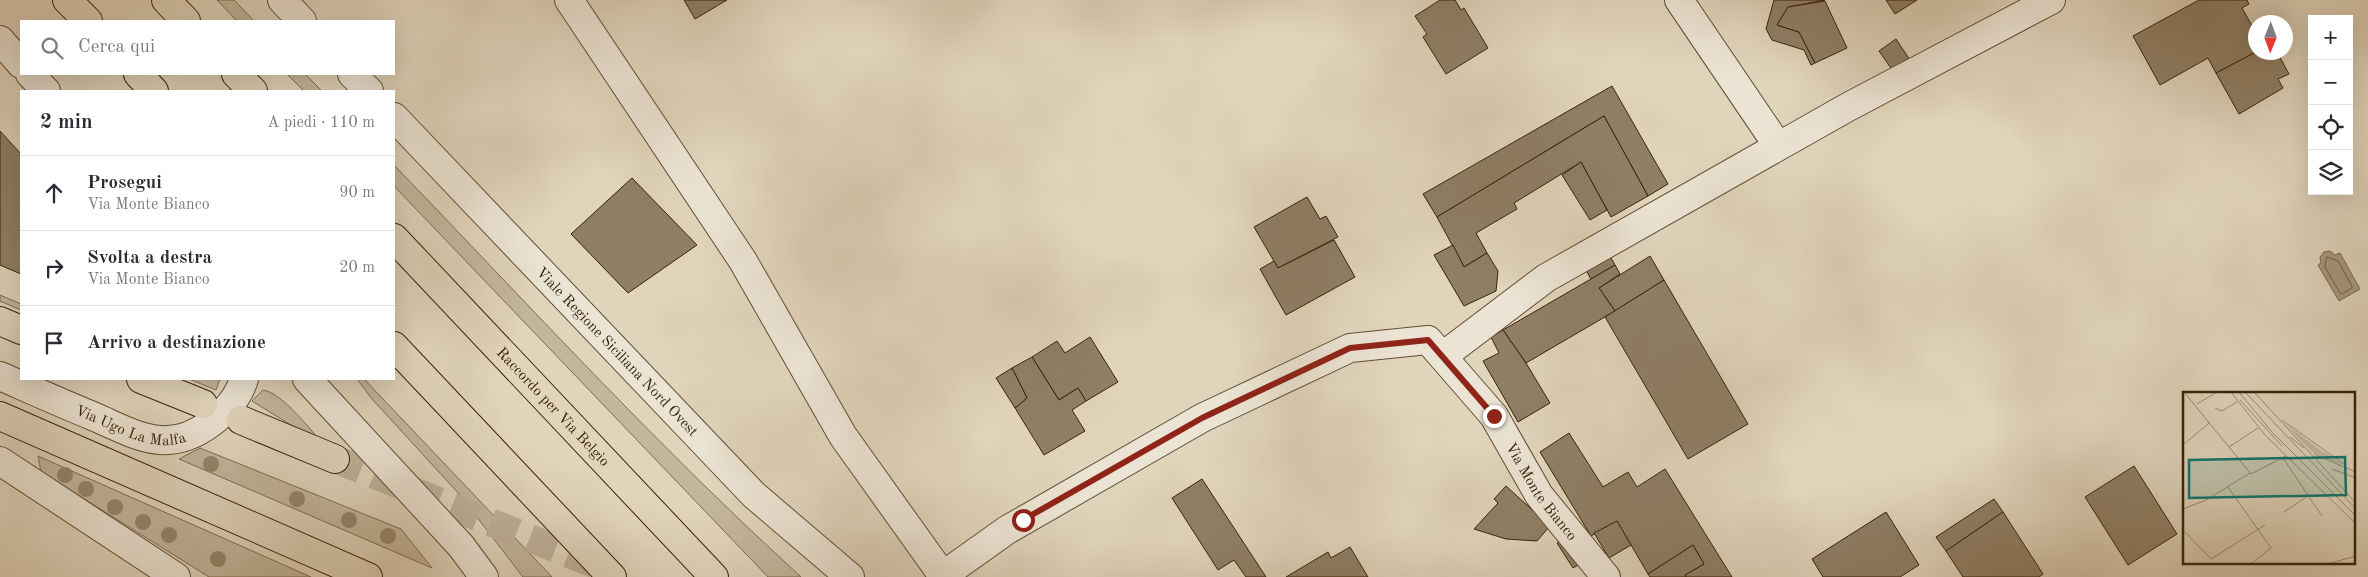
<!DOCTYPE html>
<html lang="it">
<head>
<meta charset="utf-8">
<style>
	:root { --surface:#fff; --page:#f7f7f7; --text:#2b2b33; --muted:#7c7c81; --line:#e1e1e2 }
	body { margin:0; font-family:"Old Standard TT",serif; background:var(--page); color:var(--text) }
	.controls { position:absolute; right:15px; top:15px; display:grid; overflow:hidden; border-radius:0px; box-shadow:0 5px 20px #0002 }
	.controls button { width:45px; height:45px; display:grid; place-items:center; padding:0; border:0; border-bottom:1px solid var(--line); background:var(--surface); color:var(--text); font:25px sans-serif }
	.compass { position:absolute; left:2248px; top:15px; width:45px; height:45px; border-radius:50%; background:var(--surface); box-shadow:0 5px 20px #0002; rotate:181deg }
	.stop { position:absolute; width:15px; height:15px; margin:-11px; border:4px solid #8f2418; border-radius:50%; background:#fff }
	.stop.end { background:#8f2418; border-color:#fff; box-shadow:0 1px 5px #0008 }
	.list { margin:0; padding:0; list-style:none }
	h2 { display:flex; justify-content:space-between; align-items:center; height:65px; margin:0; padding:0 20px; font-size:21px }
	h2 small { font-size:16px; font-weight:400; color:var(--muted) }
	.list li { display:grid; grid-template-columns:32px 1fr auto; gap:15px; align-items:center; box-sizing:border-box; height:75px; padding:0 20px; border-top:1px solid var(--line) }
	.list b { display:block; font-size:19px; white-space:nowrap }
	.list p { margin:0; font-size:16px; white-space:nowrap; color:var(--muted) }
	.list em { font-size:16px; font-style:normal; color:var(--muted) }
	.icon { flex:none; width:28px; height:28px; fill:none; stroke:currentColor; stroke-width:2; stroke-linecap:round; stroke-linejoin:round }
	.map { position:relative; flex:none; width:2368px; height:577px; overflow:hidden }
	.search { position:absolute; background:var(--surface); box-shadow:0 5px 20px #0002; left:20px; top:20px; width:375px; height:55px; display:flex; align-items:center; gap:12px; box-sizing:border-box; padding:0 18px; border-radius:0px; color:var(--muted); font-size:19px }
	.panel { position:absolute; background:var(--surface); box-shadow:0 5px 20px #0002; left:20px; top:90px; width:375px; height:290px; border-radius:0px }
	.map>svg:first-child { display:block }
</style>
</head>
<body>
<div class="map">
<svg width="2368" height="577" viewBox="0 0 2368 577">
	<rect width="100%" height="100%" fill="#e0d4bb"/>
	<filter id="stains"><feTurbulence type="fractalNoise" baseFrequency=".004" numOctaves="4"/><feColorMatrix values="0 0 0 0 .2 0 0 0 0 .09 0 0 0 0 .02 0 0 0 .5 -.17"/></filter>
	<radialGradient id="worn" r=".72"><stop offset=".6" stop-color="#630" stop-opacity="0"/><stop offset="1" stop-color="#630" stop-opacity=".3"/></radialGradient>
	<g fill="#c3b69c" stroke="#7d6c52">
		<polygon points="217,0 234,0 254,21 237,21"/>
		<polygon points="287,74 305,74 322,91 304,91"/>
		<path d="M394,165C528,304 658,447 801,577H768L394,186Z"/>
		<polygon points="0,295 21,304 21,310 0,301"/>
		<polygon points="189,379 220,379 216,390"/>
		<polygon points="357,379 364,379 552,577 523,577 460,495 372,399"/>
		<path d="M263,390C283,393 311,431 325,446L252,401Z"/>
		<polygon points="200,448 401,529 432,568 179,459"/>
		<polygon points="38,456 311,577 209,577 41,472"/>
	</g>
	<polygon fill="#a7977e" stroke="#7a684e" points="2330,251 2335,255 2340,253 2360,289 2339,301 2318,265 2321,263 2320,257 2324,252"/>
	<g fill="none" stroke-linecap="round" stroke-linejoin="round">
		<polygon stroke="#6f5c42" stroke-width="1" points="2327,257 2338,261 2352,286 2352,288 2342,294 2340,293 2325,267"/>
	</g>
	<g fill="#8f7f65" stroke="#372207">
		<polygon points="684,0 727,0 695,19"/>
		<polygon points="1440,0 1455,0 1461,10 1464,8 1488,48 1446,74 1423,37 1427,34 1415,16"/>
		<polygon points="1774,0 1825,0 1788,7 1777,25 1799,32 1815,63 1811,65 1804,50 1772,40 1766,29"/>
		<polygon points="1886,0 1917,0 1895,14"/>
		<polygon points="2199,0 2247,0 2249,4 2242,8 2256,33 2256,52 2216,73 2208,58 2160,85 2133,36"/>
		<polygon points="1825,1 1847,48 1815,63 1799,32 1777,25 1788,7"/>
		<polygon points="1896,39 1910,60 1893,71 1879,51"/>
		<polygon points="2256,52 2277,52 2289,74 2278,79 2283,88 2239,114 2216,73"/>
		<polygon points="1612,86 1668,184 1648,196 1604,116 1437,217 1423,194"/>
		<polygon points="1604,116 1648,196 1611,217 1581,162 1514,203 1517,209 1476,233 1487,253 1464,267 1437,217"/>
		<polygon points="0,131 21,154 21,274 0,265"/>
		<polygon points="1581,162 1607,210 1590,220 1562,175"/>
		<polygon points="632,178 697,245 628,293 571,234"/>
		<polygon points="1307,197 1320,219 1326,216 1338,237 1278,268 1254,227"/>
		<polygon points="1334,240 1355,277 1286,315 1260,269 1274,261 1278,268"/>
		<polygon points="1453,245 1464,267 1487,253 1498,271 1496,291 1464,306 1434,255"/>
		<polygon points="1607,251 1615,265 1591,279 1583,265"/>
		<polygon points="1650,256 1664,280 1615,311 1599,288"/>
		<polygon points="1615,265 1620,274 1599,288 1615,311 1526,363 1503,330"/>
		<polygon points="1664,280 1748,424 1688,459 1605,317"/>
		<polygon points="1503,330 1526,363 1550,403 1518,422 1483,361 1499,353 1491,337"/>
		<polygon points="1090,337 1118,382 1086,401 1078,388 1059,400 1032,357 1057,341 1065,353"/>
		<polygon points="1032,357 1059,400 1078,388 1086,401 1072,410 1085,431 1044,455 1015,408 1027,398 1012,368"/>
		<polygon points="1012,368 1027,398 1015,408 996,378"/>
		<polygon points="1569,433 1603,487 1628,472 1637,487 1665,469 1732,577 1686,577 1685,575 1704,564 1693,545 1648,574 1617,521 1591,536 1540,452"/>
		<polygon points="2134,466 2177,534 2128,565 2085,497"/>
		<polygon points="1202,479 1266,577 1246,577 1234,560 1218,570 1172,498"/>
		<polygon points="1506,486 1550,526 1537,541 1506,539 1474,529 1498,503 1494,499"/>
		<polygon points="1994,499 2003,512 1946,551 1936,537"/>
		<polygon points="1886,512 1919,565 1900,577 1823,577 1812,559"/>
		<polygon points="2003,512 2043,574 2039,577 1963,577 1946,551"/>
		<polygon points="1617,521 1631,545 1609,558 1594,533"/>
		<polygon points="1569,535 1585,561 1573,568 1557,543"/>
		<polygon points="1693,545 1704,564 1685,575 1686,577 1650,577 1648,574"/>
		<polygon points="1350,547 1368,577 1286,577 1328,552 1331,558"/>
	</g>
	<g fill="none" stroke-linecap="round" stroke-linejoin="round">
		<polyline stroke="#beb097" stroke-width="28" stroke-dasharray="28 14" stroke-linecap="butt" points="335,459 606,569"/>
		<g stroke="#614e34" stroke-width="30">
			<g id="minor">
				<polyline points="282,0 302,21"/>
				<polyline points="569,0 743,261 843,436 943,576"/>
				<polyline points="1679,0 1778,146"/>
				<polyline points="0,40 21,64"/>
				<polyline points="30,74 46,91"/>
				<polyline points="352,74 369,91"/>
				<path id="s1" d="M394,117L754,495L850,577"/>
				<polyline points="1443,356 1546,278 1848,107 2051,0"/>
				<path id="s2" d="M0,376C32,390 63,404 95,417C116,426 137,438 160,440C195,443 234,411 244,379"/>
				<polyline points="307,379 461,546 484,577"/>
				<polyline points="0,461 176,577"/>
				<path id="s3" d="M941,577L1007,530L1202,418L1350,348L1428,340L1494,416L1539,495L1606,577"/>
			</g>
		</g>
		<g stroke="#372207" stroke-width="30">
			<g id="highway">
				<polyline points="67,0 88,21"/>
				<polyline points="166,0 186,21"/>
				<polyline points="138,74 154,91"/>
				<polyline points="236,74 253,91"/>
				<path id="s4" d="M394,238L714,577"/>
				<polyline points="0,321 21,330"/>
				<polyline points="394,346 612,577"/>
				<polyline points="141,379 203,404"/>
				<polyline points="0,416 368,577"/>
				<polyline points="241,420 335,459"/>
			</g>
		</g>
		<use href="#minor" stroke="#ebe3d3" stroke-width="28"/>
		<use href="#highway" stroke="#e0d4bb" stroke-width="28"/>
	</g>
	<g fill="#96866c">
		<circle cx="211" cy="464" r="8"/>
		<circle cx="65" cy="475" r="8"/>
		<circle cx="86" cy="489" r="8"/>
		<circle cx="297" cy="499" r="8"/>
		<circle cx="115" cy="507" r="8"/>
		<circle cx="349" cy="520" r="8"/>
		<circle cx="143" cy="522" r="8"/>
		<circle cx="169" cy="535" r="8"/>
		<circle cx="388" cy="536" r="8"/>
		<circle cx="218" cy="559" r="8"/>
	</g>
	<g fill="none" stroke-linecap="round" stroke-linejoin="round">
		<polyline stroke="#8f2418" stroke-width="6" points="1023,520 1202,418 1350,348 1428,340 1494,416"/>
	</g>
	<g text-anchor="middle" stroke-width="5" stroke-linejoin="round" paint-order="stroke">
		<g font-size="15" fill="#372207" stroke="#ebe3d3">
			<text dy="5" stroke="none"><textPath href="#s1" startOffset="324">Viale Regione Siciliana Nord Ovest</textPath></text>
			<text dy="5" stroke="none"><textPath href="#s4" startOffset="232">Raccordo per Via Belgio</textPath></text>
			<text dy="5" stroke="none"><textPath href="#s2" startOffset="141">Via Ugo La Malfa</textPath></text>
			<text dy="5" stroke="none"><textPath href="#s3" startOffset="738">Via Monte Bianco</textPath></text>
		</g>
	</g>
	<g transform="translate(2183 392)">
		<rect width="172" height="172" fill="#e0d4bb"/>
		<path d="M100,30L133,55L160,73L129,60Z" fill="#c3b69c"/>
		<path fill="none" stroke="#9c8d73" stroke-width="1" d="M1,0L68,82L103,64M48,0L82,43L173,132M56,0L89,40L173,124M62,0L173,117M71,0L173,111M57,8L99,54M14,12L34,0M32,16L39,19L54,10M99,28L161,72M107,45L121,56M0,53L26,31M46,55L75,36M131,62L173,80M100,66L139,124M149,77L173,86M45,95L88,156L68,172M0,117L23,108L67,81M101,120L125,104M0,138L28,167L82,133M144,172L173,164"/>
		<path fill="#0f766e" fill-opacity="0.15" stroke="#0f766e" stroke-width="2.5" d="M162,65L163,103L6,106V68Z"/>
		<rect width="172" height="172" fill="none" stroke="#372207" stroke-width="2.5"/>
	</g>
	<rect width="100%" height="100%" filter="url(#stains)"/>
	<rect width="100%" height="100%" fill="url(#worn)"/>
</svg>
<div class="controls">
<button>+</button>
<button>−</button>
<button><svg class="icon" aria-label="locate" viewBox="0 0 24 24"><circle cx="12" cy="12" r="6"/><path d="M12 2v4M12 18v4M2 12h4M18 12h4"/></svg></button>
<button><svg class="icon" aria-label="layers" viewBox="0 0 24 24"><path d="M12 4l9 5-9 5-9-5zM3 14l9 5 9-5"/></svg></button>
</div>
<svg class="compass" viewBox="-18 -18 36 36"><path d="M0-13l5 13h-10z" fill="#e53935"/><path d="M0 13l5-13h-10z" fill="#7c7c81"/></svg>
<div class="stop" style="left:1023px;top:520px"></div>
<div class="stop end" style="left:1494px;top:416px"></div>
<div class="search"><svg class="icon" aria-label="search" viewBox="0 0 24 24"><circle cx="10" cy="10" r="6"/><path d="M15 15l6 6"/></svg>Cerca qui</div>
<section class="panel">
<h2>2 min<small>A piedi · 110 m</small></h2>
<ul class="list">
<li><svg class="icon" aria-label="ahead" viewBox="0 0 24 24"><path d="M12 20V5M6 11l6-6 6 6"/></svg><div><b>Prosegui</b><p>Via Monte Bianco</p></div><em>90 m</em></li>
<li><svg class="icon" aria-label="right" viewBox="0 0 24 24"><path d="M7 20v-9h11M14 6l5 5-5 5"/></svg><div><b>Svolta a destra</b><p>Via Monte Bianco</p></div><em>20 m</em></li>
<li><svg class="icon" aria-label="arrive" viewBox="0 0 24 24"><path d="M6 21V4h12l-3 4 3 4H6"/></svg><div><b>Arrivo a destinazione</b></div></li>
</ul>
</section>
</div>
</body>
</html>
